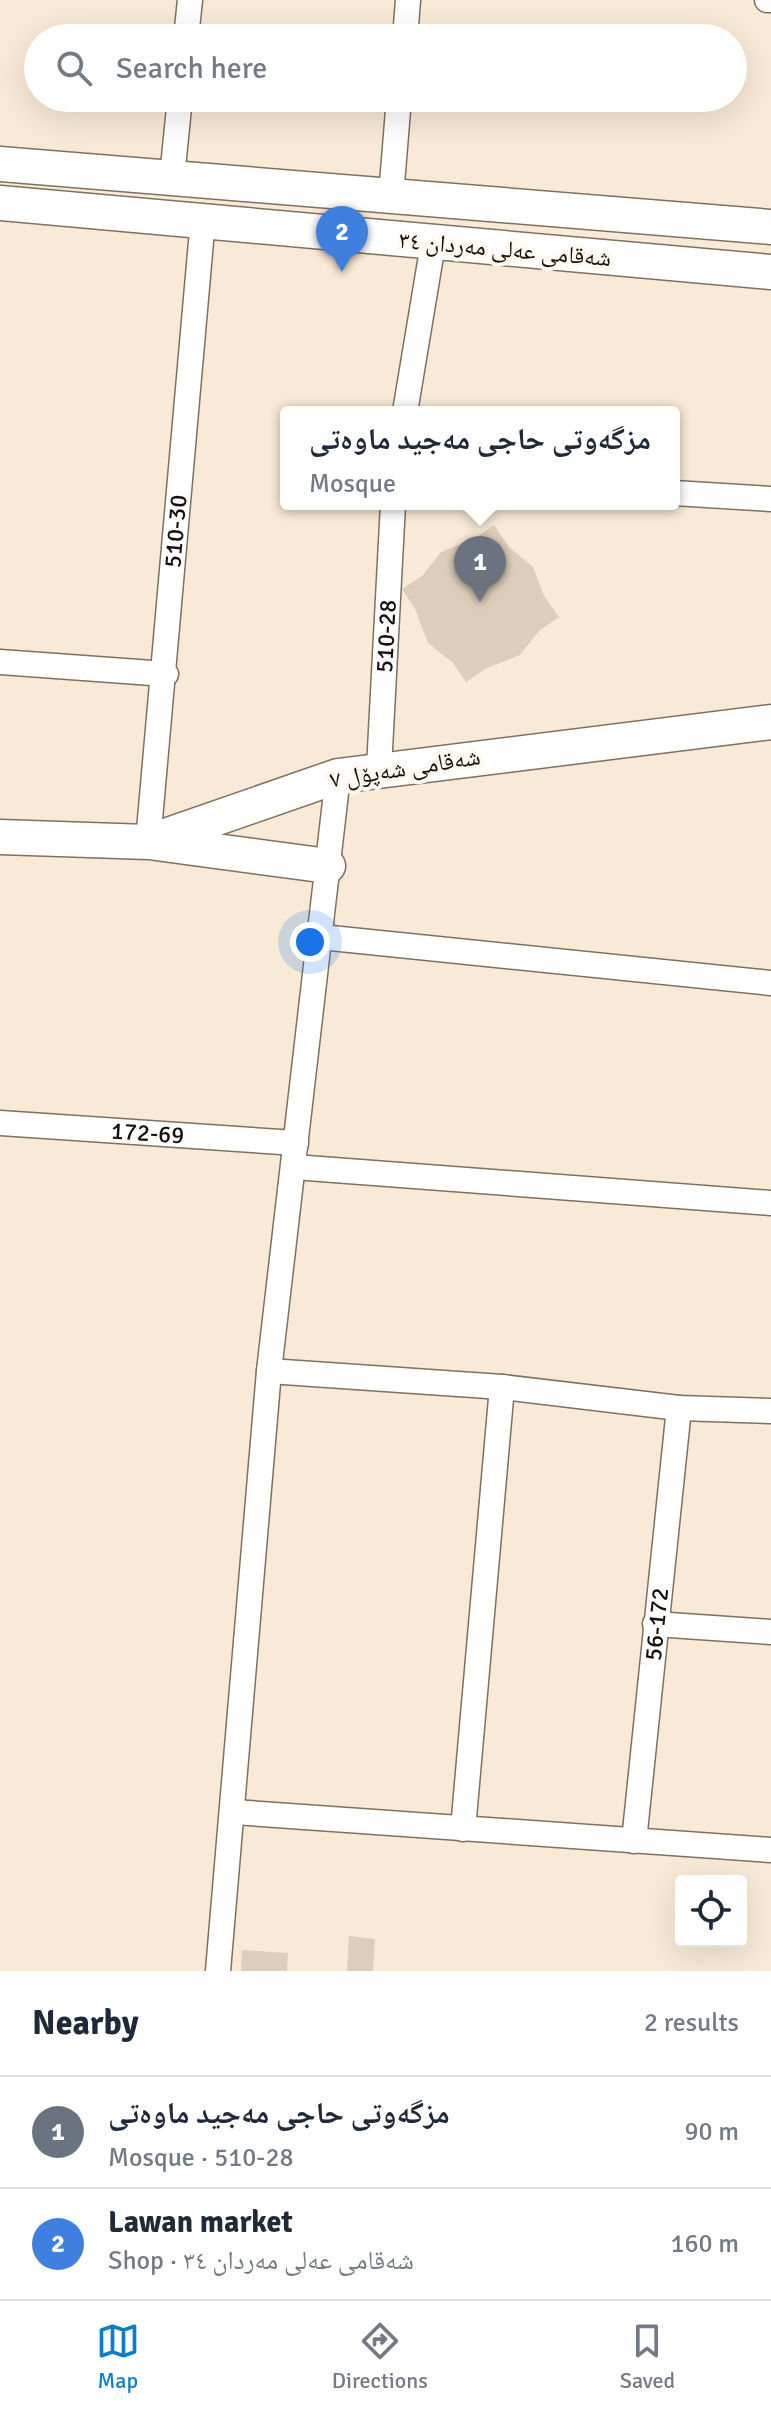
<!DOCTYPE html>
<html lang="en">
<head>
<meta charset="utf-8">
<style>
	:root { --surface:#fff; --page:#f6f6f7; --text:#1f2937; --muted:#747a83; --line:#e0e1e3; --accent:#0c7ec7 }
	body { margin:0; font-family:Signika,"Noto Naskh Arabic",sans-serif; background:var(--page); color:var(--text) }
	.controls { position:absolute; right:24px; bottom:24px; display:grid; overflow:hidden; border-radius:8px; box-shadow:0 8px 32px #0002 }
	.controls button { width:72px; height:72px; display:grid; place-items:center; padding:0; border:0; border-bottom:2px solid var(--line); background:var(--surface); color:var(--text); font:40px sans-serif }
	.you { position:absolute; left:310px; top:942px; width:28px; height:28px; margin:-20px; border:6px solid #fff; border-radius:50%; background:#1a73e8; box-shadow:0 0 0 12px #1a73e833 }
	.badge { display:grid; place-items:center; width:52px; height:52px; border-radius:50%; background:var(--accent); color:#fff; font-size:26px; font-weight:700 }
	.pin { position:absolute; translate:-50% -66px; filter:drop-shadow(0 2px 4px #0008) }
	.pin::after { content:''; position:absolute; top:42px; width:28px; height:24px; background:inherit; clip-path:polygon(0 0,100% 0,50% 100%) }
	.popup { position:absolute; left:280px; top:406px; width:400px; height:104px; box-sizing:border-box; display:grid; place-content:center; border-radius:8px; background:var(--surface); filter:drop-shadow(0 2px 6px #0005); font-size:26px; white-space:nowrap; color:var(--muted) }
	.popup b { font-size:30px; color:var(--text) }
	.popup::after { content:''; position:absolute; left:50%; top:100%; margin-left:-16px; border:16px solid transparent; border-top-color:var(--surface) }
	.list { margin:0; padding:0; list-style:none }
	h2 { display:flex; justify-content:space-between; align-items:center; height:104px; margin:0; padding:0 32px; font-size:34px }
	h2 small { font-size:26px; font-weight:400; color:var(--muted) }
	.list li { display:grid; grid-template-columns:52px 1fr auto; gap:24px; align-items:center; box-sizing:border-box; height:112px; padding:0 32px; border-top:2px solid var(--line) }
	.list b { display:block; font-size:30px; white-space:nowrap }
	.list p { margin:0; font-size:26px; white-space:nowrap; color:var(--muted) }
	.list em { font-size:26px; font-style:normal; color:var(--muted) }
	.icon { flex:none; width:44px; height:44px; fill:none; stroke:currentColor; stroke-width:2; stroke-linecap:round; stroke-linejoin:round }
	.map { position:relative; flex:none; width:771px; height:1971px; overflow:hidden }
	.search { position:absolute; background:var(--surface); box-shadow:0 8px 32px #0002; left:24px; right:24px; top:24px; height:88px; display:flex; align-items:center; gap:20px; box-sizing:border-box; padding:0 28px; border-radius:44px; color:var(--muted); font-size:30px }
	.sheet { height:328px; background:var(--surface) }
	nav { display:flex; justify-content:space-around; align-items:center; box-sizing:border-box; height:112px; border-top:2px solid var(--line); background:var(--surface); font-size:22px; color:var(--muted) }
	nav a { display:grid; justify-items:center; gap:4px }
	nav .on { color:var(--accent) }
	.map>svg:first-child { display:block }
</style>
</head>
<body>
<div class="map">
<svg width="771" height="1971" viewBox="0 0 771 1971">
	<rect width="100%" height="100%" fill="#f9ead7"/>
	<g fill="#ddcebb">
		<polygon points="494,525 509,547 533,567 544,596 559,617 539,631 520,655 485,669 466,682 453,663 428,643 415,609 402,589 422,576 441,552 474,539"/>
		<polygon points="349,1936 375,1939 373,1971 347,1971"/>
		<polygon points="242,1950 288,1953 287,1971 241,1971"/>
	</g>
	<g fill="none" stroke-linecap="round" stroke-linejoin="round">
		<g stroke="#7e7160" stroke-width="27">
			<g id="street">
				<polyline points="767,0 771,0"/>
				<polyline points="186,38 190,0"/>
				<polyline points="405,38 408,0"/>
				<polyline points="172,177 180,98"/>
				<polyline points="391,196 399,98"/>
				<polyline points="405,412 433,244"/>
				<polyline points="674,493 771,499"/>
				<polyline points="0,662 166,674"/>
				<path id="s1" d="M379,768L393,504"/>
				<path id="s2" d="M148,842L203,219"/>
				<polyline points="321,937 771,983"/>
				<path id="s3" d="M0,1123L296,1143"/>
				<polyline points="294,1167 771,1203"/>
				<polyline points="269,1371 502,1387 679,1408 771,1411"/>
				<polyline points="655,1624 771,1632"/>
				<polyline points="234,1812 771,1850"/>
				<polyline points="463,1829 502,1387"/>
				<path id="s4" d="M634,1841L679,1408"/>
				<polyline points="218,1971 269,1371 338,776"/>
			</g>
		</g>
		<g stroke="#7e7160" stroke-width="37">
			<g id="secondary">
				<polyline points="0,164 771,227"/>
				<polyline points="0,203 771,272"/>
				<polyline points="0,837 148,842 338,776 771,722"/>
				<polyline points="156,843 328,866"/>
			</g>
		</g>
		<use href="#street" stroke="#fff" stroke-width="24"/>
		<use href="#secondary" stroke="#fff" stroke-width="34"/>
	</g>
	<g text-anchor="middle" stroke-width="8" stroke-linejoin="round" paint-order="stroke">
		<g font-size="24" fill="#15100a" stroke="#fff9f1">
			<text transform="translate(505 249) rotate(5)" y="8">شەقامی عەلی مەردان ٣٤</text>
			<text dy="8" stroke="none"><textPath href="#s2" startOffset="312">510-30</textPath></text>
			<text dy="8" stroke="none"><textPath href="#s1" startOffset="132">510-28</textPath></text>
			<text transform="translate(405 768) rotate(-9)" y="8">شەقامی شەپۆل ٧</text>
			<text dy="8" stroke="none"><textPath href="#s3" startOffset="148">172-69</textPath></text>
			<text dy="8" stroke="none"><textPath href="#s4" startOffset="218">56-172</textPath></text>
		</g>
	</g>
</svg>
<div class="controls">
<button><svg class="icon" aria-label="locate" viewBox="0 0 24 24"><circle cx="12" cy="12" r="6"/><path d="M12 2v4M12 18v4M2 12h4M18 12h4"/></svg></button>
</div>
<div class="you"></div>
<div class="pin badge" style="left:480px;top:602px;background:#6b7280">1</div>
<div class="popup"><b>مزگەوتی حاجی مەجید ماوەتی</b>Mosque</div>
<div class="pin badge" style="left:342px;top:272px;background:#3f7fe0">2</div>
<div class="search"><svg class="icon" aria-label="search" viewBox="0 0 24 24"><circle cx="10" cy="10" r="6"/><path d="M15 15l6 6"/></svg>Search here</div>
</div>
<section class="sheet">
<h2>Nearby<small>2 results</small></h2>
<ul class="list">
<li><span class="badge" style="background:#6b7280">1</span><div><b>مزگەوتی حاجی مەجید ماوەتی</b><p>Mosque · 510-28</p></div><em>90 m</em></li>
<li><span class="badge" style="background:#3f7fe0">2</span><div><b>Lawan market</b><p>Shop · شەقامی عەلی مەردان ٣٤</p></div><em>160 m</em></li>
</ul>
</section>
<nav>
<a class="on"><svg class="icon" aria-label="map" viewBox="0 0 24 24"><path d="M3 6l6-2 6 2 6-2v14l-6 2-6-2-6 2zM9 4v14M15 6v14"/></svg>Map</a>
<a><svg class="icon" aria-label="directions" viewBox="0 0 24 24"><path d="M12 3l9 9-9 9-9-9zM9 14v-3h6M13 9l2 2-2 2"/></svg>Directions</a>
<a><svg class="icon" aria-label="saved" viewBox="0 0 24 24"><path d="M7 4h10v16l-5-4-5 4z"/></svg>Saved</a>
</nav>
</body>
</html>
